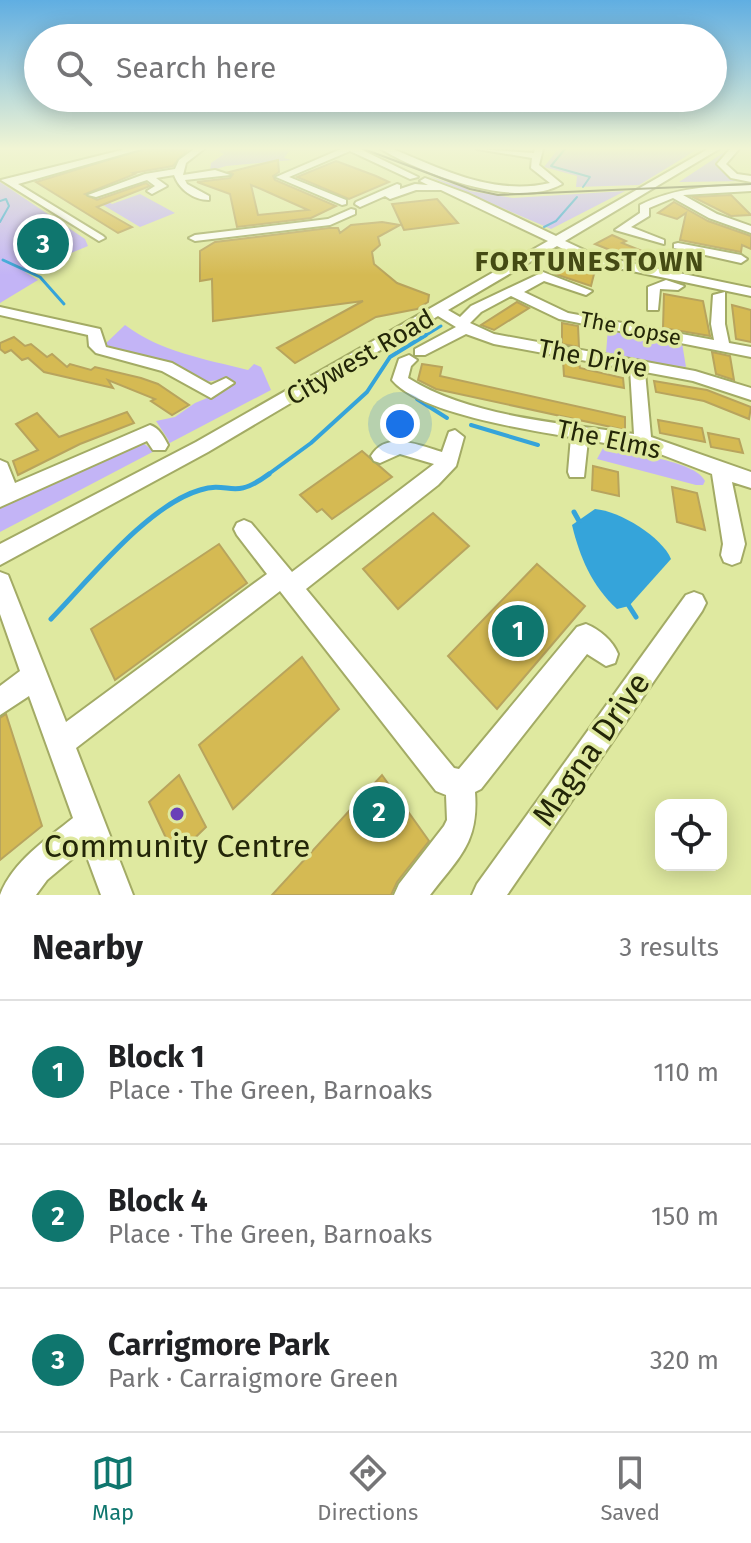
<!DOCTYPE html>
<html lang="en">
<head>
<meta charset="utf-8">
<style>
	:root { --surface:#fff; --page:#f6f6f6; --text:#202124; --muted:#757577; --line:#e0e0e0; --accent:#0f766e }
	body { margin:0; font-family:"Fira Sans",sans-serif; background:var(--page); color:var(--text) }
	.controls { position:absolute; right:24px; bottom:24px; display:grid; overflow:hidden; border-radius:16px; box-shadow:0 4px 20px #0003 }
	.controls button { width:72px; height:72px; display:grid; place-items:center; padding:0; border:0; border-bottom:2px solid var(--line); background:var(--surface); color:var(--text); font:40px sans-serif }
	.you { position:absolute; left:400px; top:424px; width:28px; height:28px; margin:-20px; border:6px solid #fff; border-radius:50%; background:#1a73e8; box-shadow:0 0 0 12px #1a73e833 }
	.badge { display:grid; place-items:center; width:52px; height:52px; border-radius:50%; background:var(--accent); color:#fff; font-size:26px; font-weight:700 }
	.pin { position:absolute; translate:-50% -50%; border:4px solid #fff; box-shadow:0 2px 8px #0006 }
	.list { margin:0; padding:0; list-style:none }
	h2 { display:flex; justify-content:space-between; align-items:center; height:104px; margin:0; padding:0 32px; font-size:34px }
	h2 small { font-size:26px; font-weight:400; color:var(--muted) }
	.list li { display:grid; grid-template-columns:52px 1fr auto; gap:24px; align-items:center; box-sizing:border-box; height:144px; padding:0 32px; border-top:2px solid var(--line) }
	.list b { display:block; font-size:30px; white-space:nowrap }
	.list p { margin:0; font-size:26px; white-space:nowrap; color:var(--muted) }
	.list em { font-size:26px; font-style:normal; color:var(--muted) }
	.icon { flex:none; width:44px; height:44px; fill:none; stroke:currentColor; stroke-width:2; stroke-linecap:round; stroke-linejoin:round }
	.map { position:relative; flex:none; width:751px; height:895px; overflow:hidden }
	.search { position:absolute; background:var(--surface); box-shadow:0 4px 20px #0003; left:24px; right:24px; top:24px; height:88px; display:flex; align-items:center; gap:20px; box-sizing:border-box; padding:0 28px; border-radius:44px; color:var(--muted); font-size:30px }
	.sheet { height:536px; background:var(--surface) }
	nav { display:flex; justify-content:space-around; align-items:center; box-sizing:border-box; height:112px; border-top:2px solid var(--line); background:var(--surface); font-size:22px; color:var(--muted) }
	nav a { display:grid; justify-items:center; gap:4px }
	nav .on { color:var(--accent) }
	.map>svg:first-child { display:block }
</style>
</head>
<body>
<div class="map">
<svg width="751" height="895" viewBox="0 0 751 895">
	<rect width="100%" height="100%" fill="#dfe9a0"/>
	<g fill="#c3b4f6">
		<polygon points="224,149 291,149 284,158 292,160 226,166 210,171 211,163 224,154 218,151"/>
		<polygon points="558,149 698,149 639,185 576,187 577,176 544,167"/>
		<polygon points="726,151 726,158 718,163 744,181 679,182"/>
		<polygon points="428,176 465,188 470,191 513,198 625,191 551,229"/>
		<polygon points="0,182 85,239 88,246 25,272 38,280 0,303"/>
		<polygon points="140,194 175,213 140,227 93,199 100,197 112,204"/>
		<path d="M125,325C161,352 205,359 248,370L254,364L261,367L271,390L0,532V504L142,442L152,450L169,441L156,421L175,417L195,403L229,389L224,379L205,382L165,361L104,345Z"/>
		<polygon points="608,329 682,343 686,367 610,357 606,353"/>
		<path d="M603,448C624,452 697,461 705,481L703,485H696L597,459Z"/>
	</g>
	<path fill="#35a4da" d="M595,509C620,511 662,537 671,559L629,606L617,609C592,586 580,558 572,525Z"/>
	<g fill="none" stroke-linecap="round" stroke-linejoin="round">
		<g stroke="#35a4da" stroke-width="2">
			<polyline points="565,149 551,166 590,177 583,187"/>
			<polyline points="623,149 634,149"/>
			<polyline points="0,201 6,199 9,206 0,222"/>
			<polyline points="544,227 556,221 577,197"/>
		</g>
		<g stroke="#35a4da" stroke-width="3">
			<polyline points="3,260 40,277 64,304"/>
			<polyline points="423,337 441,326"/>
		</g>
		<g stroke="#35a4da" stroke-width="4">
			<polyline points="417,399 447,418"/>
			<polyline points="471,425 538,445"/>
			<polyline points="266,476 311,443 367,392 390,357 426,335"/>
		</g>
		<g stroke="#35a4da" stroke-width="5">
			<polyline points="574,512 579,521"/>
			<polyline points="629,606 636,617"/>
			<path d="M51,619C89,580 148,505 200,490C231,480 231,502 269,474"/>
		</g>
	</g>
	<g fill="#d5ba53" stroke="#b8a45d" stroke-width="2" fill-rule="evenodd">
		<polygon points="144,149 187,150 173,166 133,173 135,174 85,194 97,200 146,183 150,186 97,207 132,227 118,233 36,182"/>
		<path d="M278,160L279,172L273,176L275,180L336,206L311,218L237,227L230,194L197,182L230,178L233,174L229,172ZM251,185L261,189L308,210L258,215Z"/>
		<polygon points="336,161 376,176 389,182 349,199 297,177"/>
		<polygon points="731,195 751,215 731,216 693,197"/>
		<polygon points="437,199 458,223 404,230 392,204"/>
		<polygon points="674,202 708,221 751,236 751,249 742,245 741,252 680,240 686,213 677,219 658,213"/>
		<polygon points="382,222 400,225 378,237 380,245 372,252 374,264 397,283 429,295 428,302 417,309 376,317 295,363 277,348 363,301 213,321 212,279 200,281 200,251 215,242 329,228 338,228 340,233 351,225"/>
		<polygon points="612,235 626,241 622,243 652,255 640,262 595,244"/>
		<polygon points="590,265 599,271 594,274 591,286 555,274 565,269 582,270"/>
		<polygon points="664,294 703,301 710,336 663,328"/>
		<polygon points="517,302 529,308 494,330 481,325"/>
		<polygon points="732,305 751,310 751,342 736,339"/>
		<polygon points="562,323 578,326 579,347 562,344"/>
		<polygon points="14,337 25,346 31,344 47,357 52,354 67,367 70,364 91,370 95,367 141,378 158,384 189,405 172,415 151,401 155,399 108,380 113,388 44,372 28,358 22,360 11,350 5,353 0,349 0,343"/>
		<polygon points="712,352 730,356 734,380 716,374"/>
		<polygon points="563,360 579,363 580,368 623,378 624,388 564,376"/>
		<polygon points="422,364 442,367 440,376 625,417 625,430 436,389 418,380"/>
		<polygon points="654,381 707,390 751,407 749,419 704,401 656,392"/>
		<polygon points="127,412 134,423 80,444 18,475 13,461 38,450 16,424 37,413 59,437"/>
		<polygon points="658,420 702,428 705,442 660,433"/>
		<polygon points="708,433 739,439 743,453 711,447"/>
		<polygon points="362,451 392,477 332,519 322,509 317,512 300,495"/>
		<polygon points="593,466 618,472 619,496 592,490"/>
		<polygon points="672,487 697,493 705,530 677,522"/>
		<polygon points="433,513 469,546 398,609 363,569"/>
		<polygon points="219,544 247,583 115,680 91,629"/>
		<polygon points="537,564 585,606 497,709 448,656"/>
		<polygon points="302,657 339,709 233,809 199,745"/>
		<polygon points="6,714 42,826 0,860 0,718"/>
		<polygon points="179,775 206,827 175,857 149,802"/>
		<polygon points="382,775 429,841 397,882 391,895 272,895"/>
	</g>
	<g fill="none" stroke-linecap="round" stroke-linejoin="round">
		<g stroke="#a3ab65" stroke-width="4">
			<g id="minor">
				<polygon points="126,149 141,149 18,184 103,236 105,238 99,241 1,180"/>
				<path d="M194,149H204L186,163L183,175L215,170L230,175L185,180L187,184L209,196V200C193,200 179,189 174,175L156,178L167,186L152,194L147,191L155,186L147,180L96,197L88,195L145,174L175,169L179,160Z"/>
				<polygon points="341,149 360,149 418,177 410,179 350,151 289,177 346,200 346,204 342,205 276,177"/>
				<path d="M381,149H393C443,170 495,196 550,183L531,168L532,158L477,149L534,153L535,149H543L539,165L562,184C517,210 422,174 381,149Z"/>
				<path d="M708,149H719L565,241L597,256L751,288V296L589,262L557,246L448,310L460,317L471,306L543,272L592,291L586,295L544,281L524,292L568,313L714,340L711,324L713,295L725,292V324L729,343L751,347V357L559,319L511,296L481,312L470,323L494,334L695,371L751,388V400L693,381L645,372L651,437L751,472V488L732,482L745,544L740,562L732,565L724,562L721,555L723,544L712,474L655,452L588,440L584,477H570L568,472L571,437C528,430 419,413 392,380L399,359L409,355L417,360L411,366L408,378C470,417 562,423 634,434L630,369L494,344L466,334L425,355H415V349L456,327L438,316L208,452L0,565V544L196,442L548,241L441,190H416L390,199L385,196L360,207L355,204L356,202L397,184L400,185V189L415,184L428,185L420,181L425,178L468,194L556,236Z"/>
				<polygon points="730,149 739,149 726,164 737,174 751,176 751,182 731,178 717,164"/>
				<path d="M751,185V191L683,195L717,214L751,226V233L709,218L673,198L649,208V216L631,227L664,240V244L615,230L640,213V205C676,187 711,186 751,185Z"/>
				<polygon points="351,209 355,210 355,214 330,225 195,241 189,238 195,235 328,219"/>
				<polygon points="678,243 741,255 747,259 741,263 674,248 674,244"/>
				<polygon points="666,280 684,286 678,290 660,289 658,310 648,310 648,287"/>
				<polygon points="0,307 100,329 106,347 172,363 211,385 226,378 234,383 211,398 162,371 96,353 89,346 88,335 0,315"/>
				<path d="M150,425C159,428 164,437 168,445L165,450H153L147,441L0,507V460L7,463L15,483Z"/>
				<path d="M455,430L464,437L456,466L438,485L306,589L454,768L459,769L577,627L586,624C599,629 613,641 618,654L615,663L606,666L587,654L481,789L475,792C479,843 459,857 430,895H394L399,884L444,826L447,820L446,795L436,791L280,591L76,748L133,895H101L84,849L47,880L36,895H0C13,861 46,840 73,818L29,696L0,715V686L20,671L0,614V572L8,575L66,722L267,574L237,535L234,529L237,523L244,520L251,523L292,572L434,464L400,454L380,463L374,461L371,456C387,430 420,446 442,452L449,432Z"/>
				<polygon points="694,592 702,595 706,603 702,611 507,895 472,895 477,884 686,595"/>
			</g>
		</g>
		<use href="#minor" fill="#fff" fill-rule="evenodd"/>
		<polyline stroke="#5b6035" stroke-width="2" points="364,149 470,189 498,195 751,184"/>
	</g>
	<linearGradient id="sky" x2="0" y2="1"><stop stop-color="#60aee2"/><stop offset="0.54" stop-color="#f1f5d4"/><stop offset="1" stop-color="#f1f5d4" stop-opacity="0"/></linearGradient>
	<rect width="751" height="275" fill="url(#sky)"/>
	<circle fill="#6a40b8" stroke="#dfe9a0" stroke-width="3" cx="177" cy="814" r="8"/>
	<g text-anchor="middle" stroke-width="7" stroke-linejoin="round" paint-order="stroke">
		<g font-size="22" fill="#232608" stroke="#dfe9a0">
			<text transform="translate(631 328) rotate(11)" y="8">The Copse</text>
		</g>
		<g font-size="26" fill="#232608" stroke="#dfe9a0">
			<text transform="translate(360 357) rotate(-30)" y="9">Citywest Road</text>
			<text transform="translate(593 358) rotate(11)" y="9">The Drive</text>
			<text transform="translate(609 439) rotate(12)" y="9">The Elms</text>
		</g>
		<g font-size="28" font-weight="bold" letter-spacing="2" fill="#454a14" stroke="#dfe9a0">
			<text x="590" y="271">FORTUNESTOWN</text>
		</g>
		<g font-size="32" fill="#232608" stroke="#dfe9a0">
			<text transform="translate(591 749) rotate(-55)" y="11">Magna Drive</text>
		</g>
		<g font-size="32" fill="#232608" stroke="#dfe9a0">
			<text x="177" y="857">Community Centre</text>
		</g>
	</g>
</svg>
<div class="controls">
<button><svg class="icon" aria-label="locate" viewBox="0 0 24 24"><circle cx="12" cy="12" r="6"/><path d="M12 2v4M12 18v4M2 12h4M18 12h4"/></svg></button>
</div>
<div class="you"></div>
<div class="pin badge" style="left:518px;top:631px">1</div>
<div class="pin badge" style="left:379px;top:812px">2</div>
<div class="pin badge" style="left:43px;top:244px">3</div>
<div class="search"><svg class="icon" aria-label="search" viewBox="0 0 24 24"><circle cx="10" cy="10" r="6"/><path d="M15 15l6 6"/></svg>Search here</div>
</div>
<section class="sheet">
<h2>Nearby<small>3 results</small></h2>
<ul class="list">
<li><span class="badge">1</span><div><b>Block 1</b><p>Place · The Green, Barnoaks</p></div><em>110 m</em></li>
<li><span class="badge">2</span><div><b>Block 4</b><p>Place · The Green, Barnoaks</p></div><em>150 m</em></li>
<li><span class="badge">3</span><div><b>Carrigmore Park</b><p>Park · Carraigmore Green</p></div><em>320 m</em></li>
</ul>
</section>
<nav>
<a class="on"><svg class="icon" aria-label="map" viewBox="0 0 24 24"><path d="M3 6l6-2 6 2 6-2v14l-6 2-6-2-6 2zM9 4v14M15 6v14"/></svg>Map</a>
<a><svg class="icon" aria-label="directions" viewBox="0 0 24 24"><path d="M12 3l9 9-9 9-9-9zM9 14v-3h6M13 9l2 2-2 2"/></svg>Directions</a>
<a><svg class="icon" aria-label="saved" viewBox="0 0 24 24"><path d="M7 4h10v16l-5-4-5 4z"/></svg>Saved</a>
</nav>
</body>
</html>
